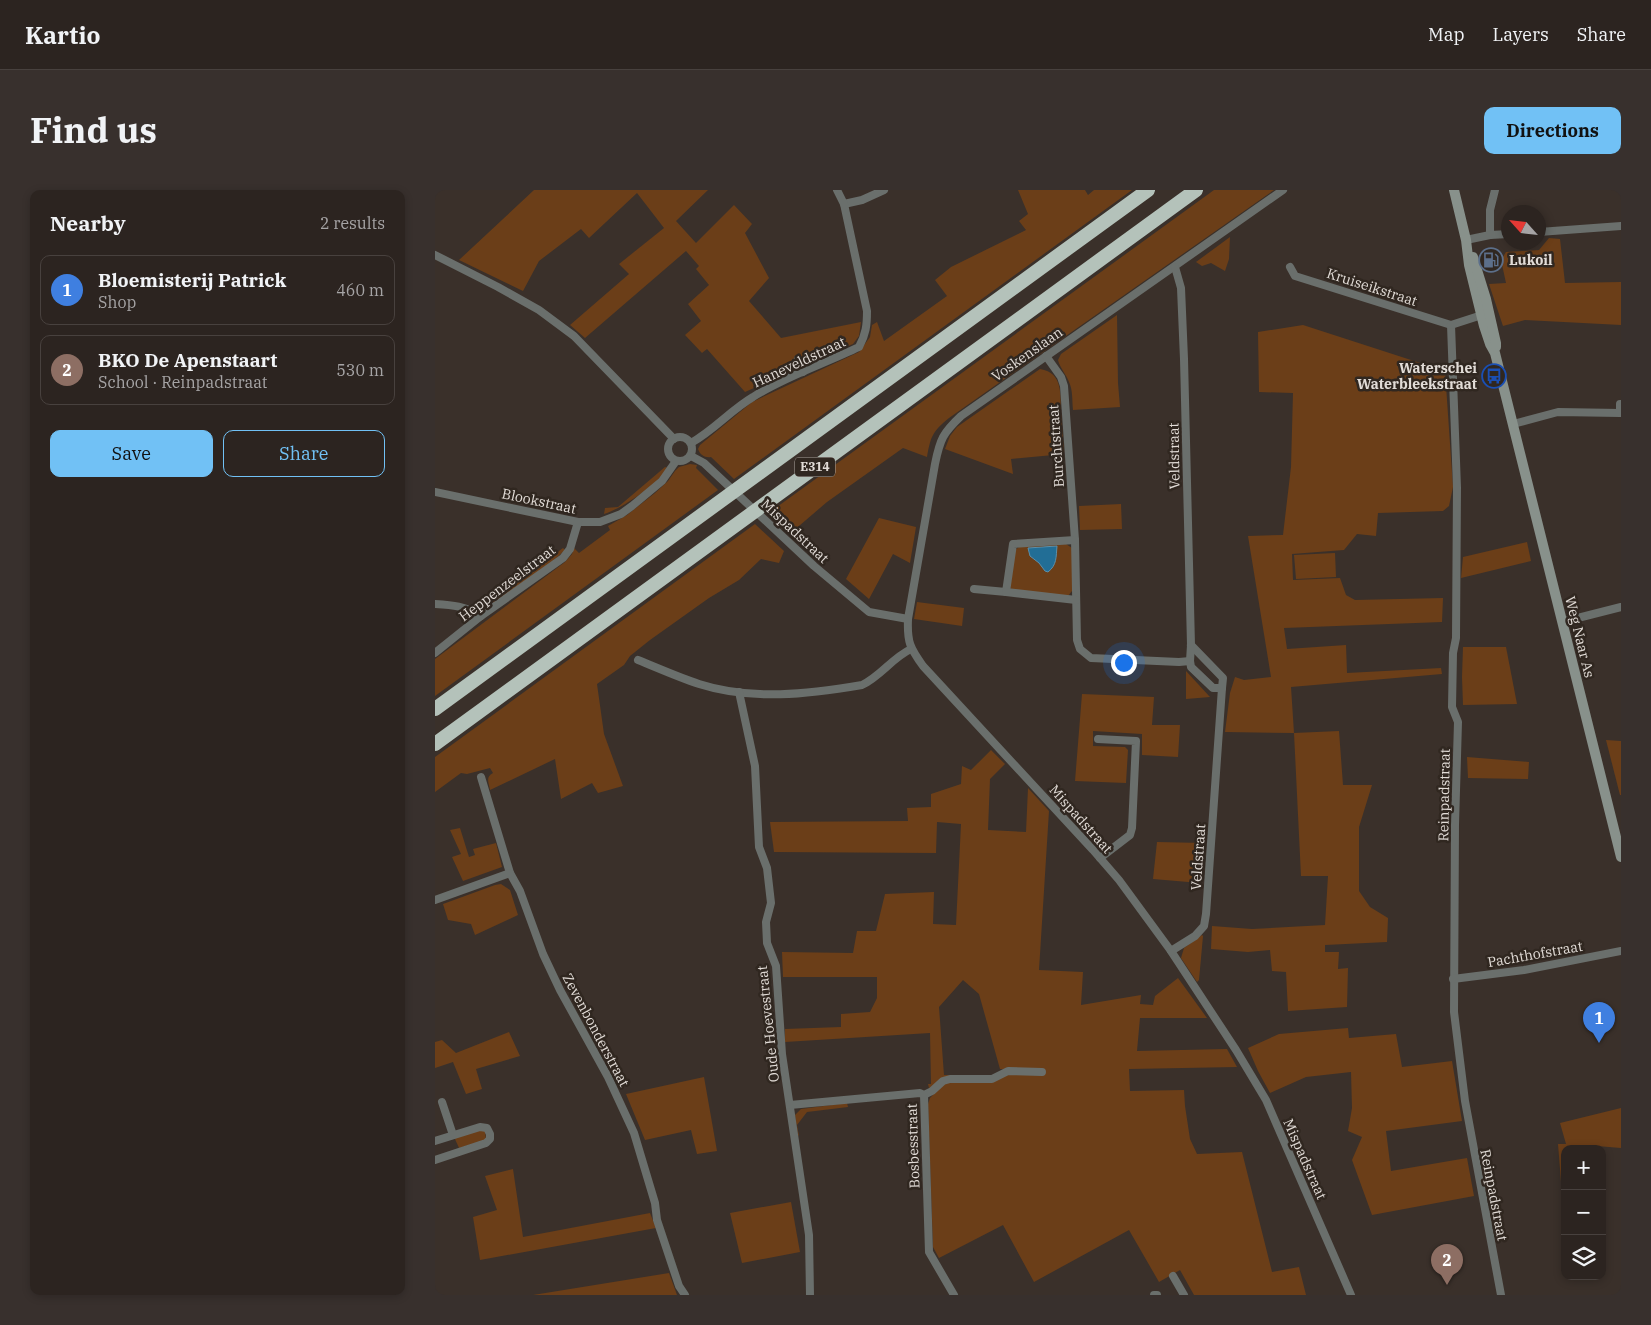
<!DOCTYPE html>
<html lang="en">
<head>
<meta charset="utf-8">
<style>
	:root { --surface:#2c2420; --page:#38302d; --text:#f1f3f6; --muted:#a6a4a5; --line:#48413e; --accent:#71c1f5 }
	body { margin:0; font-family:"IBM Plex Serif",serif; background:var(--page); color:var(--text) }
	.controls { position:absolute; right:15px; bottom:15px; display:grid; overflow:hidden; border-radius:10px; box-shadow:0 2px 8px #0003 }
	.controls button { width:45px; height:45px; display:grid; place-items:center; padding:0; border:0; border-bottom:1px solid var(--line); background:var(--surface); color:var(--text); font:25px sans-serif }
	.compass { position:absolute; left:1066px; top:15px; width:45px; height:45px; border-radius:50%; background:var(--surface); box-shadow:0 2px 8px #0003; rotate:297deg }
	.you { position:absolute; left:688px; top:472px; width:18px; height:18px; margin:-12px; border:4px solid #fff; border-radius:50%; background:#1a73e8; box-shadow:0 0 0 8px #1a73e833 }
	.badge { display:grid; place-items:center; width:32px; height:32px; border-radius:50%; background:var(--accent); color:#fff; font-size:16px; font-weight:700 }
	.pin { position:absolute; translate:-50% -41px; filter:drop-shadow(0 1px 2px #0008) }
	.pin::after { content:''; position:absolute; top:26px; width:18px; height:15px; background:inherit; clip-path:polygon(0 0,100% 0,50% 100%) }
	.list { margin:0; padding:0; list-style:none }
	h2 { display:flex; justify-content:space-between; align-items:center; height:65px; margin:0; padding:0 20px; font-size:21px }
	h2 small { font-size:16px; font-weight:400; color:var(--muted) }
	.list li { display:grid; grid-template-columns:32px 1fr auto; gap:15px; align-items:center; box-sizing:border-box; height:70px; margin:0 10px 10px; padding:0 10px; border:1px solid var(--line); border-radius:10px }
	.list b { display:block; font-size:19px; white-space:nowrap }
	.list p { margin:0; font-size:16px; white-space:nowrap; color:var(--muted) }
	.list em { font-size:16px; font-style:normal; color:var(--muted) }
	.actions { display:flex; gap:10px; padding:15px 20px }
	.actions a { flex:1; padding:11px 0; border:1px solid var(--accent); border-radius:10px; text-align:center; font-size:18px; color:var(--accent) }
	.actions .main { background:var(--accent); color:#111 }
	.icon { flex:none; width:28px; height:28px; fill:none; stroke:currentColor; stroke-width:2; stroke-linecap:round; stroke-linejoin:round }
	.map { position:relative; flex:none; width:1186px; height:1105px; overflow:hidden; border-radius:10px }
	header { display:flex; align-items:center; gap:30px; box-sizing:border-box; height:70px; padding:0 25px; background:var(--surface); border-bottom:1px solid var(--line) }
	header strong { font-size:24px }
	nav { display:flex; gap:28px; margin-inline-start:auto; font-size:18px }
	.intro { display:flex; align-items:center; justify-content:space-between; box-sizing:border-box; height:120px; padding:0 30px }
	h1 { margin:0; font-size:35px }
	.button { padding:12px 22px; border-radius:10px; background:var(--accent); color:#111; font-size:18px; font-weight:700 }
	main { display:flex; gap:30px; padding:0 30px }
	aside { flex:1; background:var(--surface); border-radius:10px; box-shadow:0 2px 8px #0003 }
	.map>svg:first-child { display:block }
</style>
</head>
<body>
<header>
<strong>Kartio</strong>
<nav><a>Map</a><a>Layers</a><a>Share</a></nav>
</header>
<div class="intro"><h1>Find us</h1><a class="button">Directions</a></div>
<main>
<aside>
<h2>Nearby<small>2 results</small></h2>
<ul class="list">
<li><span class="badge" style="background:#3f7fe0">1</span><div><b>Bloemisterij Patrick</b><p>Shop</p></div><em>460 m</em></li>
<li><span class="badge" style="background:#8d6e63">2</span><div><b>BKO De Apenstaart</b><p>School · Reinpadstraat</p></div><em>530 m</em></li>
</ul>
<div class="actions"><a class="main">Save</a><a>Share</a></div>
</aside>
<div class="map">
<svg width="1186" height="1105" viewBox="0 0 1186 1105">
	<rect width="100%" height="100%" fill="#3a302a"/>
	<g fill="#6b3e18">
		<polygon points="99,0 273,0 241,31 261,53 299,15 317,34 310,43 334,88 314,111 346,148 426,132 424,146 418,154 375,172 367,167 357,169 358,177 353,183 310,202 272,159 267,163 250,145 266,131 253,114 274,95 261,79 264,76 251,61 150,148 135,135 194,84 184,74 229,38 202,3 154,48 146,39 104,71 88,101 24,70"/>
		<path d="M583,0H650L653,5L659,0H697L299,289L276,267C270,268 265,265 263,259L265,255L317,212L424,162L435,147L437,135L442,132L449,151L512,106L500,90L516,77L591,40L584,31L593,24Z"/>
		<path d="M779,0H839L514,228C497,242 496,246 492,267L468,258L392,312L357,342L335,322Z"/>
		<polygon points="795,47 794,69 790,81 776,73 767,76 761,72"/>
		<polygon points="1114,48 1125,49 1130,93 1186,92 1186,135 1090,130 1068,136 1054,94 1071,93 1066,70 1071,62 1104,60"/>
		<path d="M682,125L683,193L685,217L638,220C637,211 638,200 634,192C631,184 625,178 623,170L626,164Z"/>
		<polygon points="868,135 1010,181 1018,297 1014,316 1008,321 943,323 941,346 922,344 909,360 857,364 858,390 905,388 911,405 920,410 1008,408 1007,432 849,438 852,459 911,455 912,483 1006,478 1007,484 856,497 859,543 904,541 908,595 937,595 924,637 924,701 935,717 953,728 952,752 890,755 890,762 904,762 903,779 913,778 912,817 853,821 851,782 837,781 835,760 813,762 776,759 777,736 817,739 890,735 893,686 866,686 859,543 790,542 795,503 800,487 809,490 836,487 813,346 848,345 856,277 858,203 824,202 823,142"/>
		<path d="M605,179C629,183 625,205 626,224C627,238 628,251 629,264L576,269L578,284L510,259L515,246L522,237Z"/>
		<polygon points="255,274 262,275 261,278 283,300 0,506 0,469 130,372 137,364 139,358 144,363 175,340 173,336 192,325 220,303 233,291 240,281 244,277"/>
		<path d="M230,277L233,278C222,295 188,318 169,324L170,318L183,317Z"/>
		<polygon points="686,314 687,339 645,340 644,316"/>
		<polygon points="444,328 481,337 475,373 458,364 434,409 411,389"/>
		<path d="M320,334L349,361L344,373L326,369L304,390L274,408L215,450L195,466L189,475L162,494L169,544L188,596L163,603L157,593L126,609L120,569L55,600C54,593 50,587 58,583L55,578L32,584L26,583L0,602V567Z"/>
		<polygon points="1092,352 1096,371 1026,388 1028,367"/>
		<polygon points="631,354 637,358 638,397 637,401 633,406 578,400 575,398 580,360 584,357"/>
		<polygon points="128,358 130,360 118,371 63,411 58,413 60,408"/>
		<polygon points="900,363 901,387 861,389 859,365"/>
		<polygon points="482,412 529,418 527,436 479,429"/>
		<polygon points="1028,457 1071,457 1082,514 1028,515 1027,487"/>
		<polygon points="751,481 775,507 751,509"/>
		<polygon points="647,504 719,507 717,535 745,535 743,567 707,565 707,544 658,541 658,556 690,557 693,560 691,593 640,591"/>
		<polygon points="1171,550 1186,551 1186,605 1185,605"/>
		<polygon points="556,560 570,574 555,589 553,640 591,642 593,598 614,621 604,780 648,782 646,815 706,805 705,814 718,815 720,806 743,788 772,828 705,828 702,861 792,859 802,877 694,879 695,901 749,900 750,916 755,949 762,964 807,962 837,1082 864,1077 871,1105 759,1105 745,1080 724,1092 694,1040 599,1092 568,1035 504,1068 498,1057 493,914 495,908 509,893 573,883 610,884 610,881 565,879 544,804 528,790 504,817 509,885 522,885 494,898 493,894 496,894 495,843 350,852 350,839 406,837 406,824 435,822 442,808 442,787 348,787 347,762 418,763 422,741 441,741 450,704 499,702 498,734 521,735 526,634 502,632 501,663 339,662 335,632 473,631 472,618 496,617 496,604 526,594 527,576 536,580"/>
		<polygon points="1032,567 1094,572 1093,589 1033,588"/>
		<polygon points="25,638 34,667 40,665 38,659 61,653 67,677 28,691 17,667 26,664 15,640"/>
		<polygon points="722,652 768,653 765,693 718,689"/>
		<polygon points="66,694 75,700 83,725 40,745 36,734 13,730 8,714 60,695"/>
		<polygon points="767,745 768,746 764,790 762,792 746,768 749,758"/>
		<polygon points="913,838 914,848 961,844 967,877 1017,871 1027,931 951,941 956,981 1032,968 1039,1006 937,1025 917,970 927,947 913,941 917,918 916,882 871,887 835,903 823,881 813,858 844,844"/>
		<polygon points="74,842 85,866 41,879 47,899 31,904 18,872 0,878 0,852 7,850 21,863"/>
		<polygon points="269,887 282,961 262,964 256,940 210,950 191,904"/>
		<polygon points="412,913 413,917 372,922 362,935 364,946 363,945 360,925 366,919"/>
		<polygon points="1186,918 1186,958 1150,955 1150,959 1130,959 1129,1029 1123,954 1131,954 1125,933"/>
		<polygon points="44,939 50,941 51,950 24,958 20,949 21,947"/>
		<polygon points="78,979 88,1047 215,1023 221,1038 45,1070 38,1027 62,1020 50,986"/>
		<polygon points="356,1012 365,1062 307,1073 295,1023"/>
		<polygon points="234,1083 242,1105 98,1105"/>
	</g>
	<path fill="#226e96" stroke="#5c8faa" d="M622,356C621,367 622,375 613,382L610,381L604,373L595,366L593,358Z"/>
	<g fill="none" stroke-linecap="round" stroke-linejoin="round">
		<g stroke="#6a6f6c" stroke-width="8">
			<path d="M848,0L526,226C508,243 505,249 500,274L473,429C472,452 475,458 488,476L658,660L684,690L736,761L801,860L831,910L916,1105"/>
			<polyline points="409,14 427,10 449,0"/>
			<polyline points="1104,42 1186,36"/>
			<polyline points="1055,45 1055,20 1060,0"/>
			<polyline points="1031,50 1055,45 1074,44"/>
			<polyline points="0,65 63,97 104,120 139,146 239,249"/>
			<polyline points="740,77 746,98 749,169 756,455 755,471 756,477 778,498 787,498"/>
			<polyline points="855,77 860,86 1016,135"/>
			<polyline points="1016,135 1022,298 1021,448 1018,463 1017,517 1023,532 1020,635 1019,822 1030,911 1066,1105"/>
			<polyline points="1016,135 1050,124"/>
			<polyline points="611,166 626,187 629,196 640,350 642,450 645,459 656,468 744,472 755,471"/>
			<polyline points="363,169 368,182"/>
			<polyline points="1078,234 1123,222 1185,223 1185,214"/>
			<circle cx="245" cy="259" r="12"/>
			<path d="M256,253C279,240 296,220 318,207C351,186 389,174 424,157C431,144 432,135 432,121L409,14L402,0"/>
			<polyline points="256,266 269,273 379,376 434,422 473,429"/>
			<polyline points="0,302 143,332 165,332 186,324 197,316 227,291 241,271"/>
			<polyline points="539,399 571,402 578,354 640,350"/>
			<polyline points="571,402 641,410"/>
			<path d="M0,414C17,415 31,416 46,426"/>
			<polyline points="1127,432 1186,417"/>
			<polyline points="0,463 46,426 128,368 135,359 143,332"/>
			<path d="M203,470C223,478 243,487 264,494C317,511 374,504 427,495C446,486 457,468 476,459"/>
			<polyline points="304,502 320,576 324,657 332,678 336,713 331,732 332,753 341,776 347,864 374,1045 375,1105"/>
			<polyline points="663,549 701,551 697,638 695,645 665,668"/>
			<polyline points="46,587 75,683 85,701 108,764 125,800 173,887 199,943 220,1013 222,1030 244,1096 250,1105"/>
			<polyline points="0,710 75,683"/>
			<polyline points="736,761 760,746 769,736 771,724 787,498 788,488 756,455"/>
			<polyline points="1018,789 1089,780 1186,761"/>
			<polyline points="489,905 497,901 508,891 515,889 557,889 573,881 607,882"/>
			<polyline points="7,912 18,945"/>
			<polyline points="355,915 485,903 489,905 494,1062 519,1105"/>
			<polyline points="0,951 45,937 52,938 55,944 55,949 51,953 0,970"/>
			<polyline points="738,1086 749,1105"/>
			<polyline points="719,1105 722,1105"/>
		</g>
		<g stroke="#88918b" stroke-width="10">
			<polyline points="1019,0 1031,50 1034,75 1049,136 1055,154 1060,163 1186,667"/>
			<polyline points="1038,67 1051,109 1061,153 1061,157"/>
		</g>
		<g stroke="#b4c2ba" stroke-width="14">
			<polyline points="0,519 713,0"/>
			<polyline points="0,554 761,0"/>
		</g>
	</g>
	<defs>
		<g id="fuel-ring" transform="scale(1.25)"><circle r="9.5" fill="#302720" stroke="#5c6f8a" stroke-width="1.5"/><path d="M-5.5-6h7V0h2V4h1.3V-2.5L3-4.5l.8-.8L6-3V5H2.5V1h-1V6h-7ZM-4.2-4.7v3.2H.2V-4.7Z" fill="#5c6f8a"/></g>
		<g id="bus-ring" transform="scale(1.25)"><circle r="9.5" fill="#302720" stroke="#1a4fb4" stroke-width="1.5"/><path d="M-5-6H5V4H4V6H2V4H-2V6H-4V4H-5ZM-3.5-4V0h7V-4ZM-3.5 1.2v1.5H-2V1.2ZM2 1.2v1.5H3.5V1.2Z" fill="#1a4fb4"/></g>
	</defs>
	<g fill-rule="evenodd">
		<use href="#fuel-ring" x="1056" y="70"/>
		<use href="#bus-ring" x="1059" y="186"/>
	</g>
	<g text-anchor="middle" stroke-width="5" stroke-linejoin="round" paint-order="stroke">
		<rect fill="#302720" stroke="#ada6a0" stroke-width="1" x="360" y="267.5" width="40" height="19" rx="4"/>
		<g font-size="12" font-weight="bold" fill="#e2dcd7">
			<text x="380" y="281">E314</text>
		</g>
		<g font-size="14" font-weight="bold" fill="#e2dcd7" stroke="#302720" text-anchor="start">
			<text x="1074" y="75">Lukoil</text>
			<text x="1042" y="183" text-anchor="end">Waterschei<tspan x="1042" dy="16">Waterbleekstraat</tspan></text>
		</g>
		<g font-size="14" fill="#e2dcd7" stroke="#302720">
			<text transform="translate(937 97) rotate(18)" y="5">Kruiseikstraat</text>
			<text transform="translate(592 164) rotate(-35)" y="5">Voskenslaan</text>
			<text transform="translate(364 172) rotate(-25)" y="5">Haneveldstraat</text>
			<text transform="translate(621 256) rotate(-94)" y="5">Burchtstraat</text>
			<text transform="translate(739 266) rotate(-91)" y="5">Veldstraat</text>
			<text transform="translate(104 311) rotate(12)" y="5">Blookstraat</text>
			<text transform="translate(360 341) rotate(43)" y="5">Mispadstraat</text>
			<text transform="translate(72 393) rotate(-37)" y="5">Heppenzeelstraat</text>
			<text transform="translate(1145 447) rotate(76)" y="5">Weg Naar As</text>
			<text transform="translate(1009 605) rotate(-89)" y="5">Reinpadstraat</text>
			<text transform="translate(646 629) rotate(48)" y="5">Mispadstraat</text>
			<text transform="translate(763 667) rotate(-86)" y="5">Veldstraat</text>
			<text transform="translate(1100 764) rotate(-10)" y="5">Pachthofstraat</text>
			<text transform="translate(333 834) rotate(-96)" y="5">Oude Hoevestraat</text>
			<text transform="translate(161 840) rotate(62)" y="5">Zevenbonderstraat</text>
			<text transform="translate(478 956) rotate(-92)" y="5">Bosbesstraat</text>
			<text transform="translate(870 969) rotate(66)" y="5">Mispadstraat</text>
			<text transform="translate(1059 1005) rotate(79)" y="5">Reinpadstraat</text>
		</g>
	</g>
</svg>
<div class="controls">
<button>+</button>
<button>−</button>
<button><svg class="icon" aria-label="layers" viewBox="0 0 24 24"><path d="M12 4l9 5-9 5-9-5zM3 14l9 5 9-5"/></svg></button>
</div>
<svg class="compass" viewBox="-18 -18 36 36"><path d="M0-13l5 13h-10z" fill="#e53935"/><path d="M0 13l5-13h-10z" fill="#a6a4a5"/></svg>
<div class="you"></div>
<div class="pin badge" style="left:1164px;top:853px;background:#3f7fe0">1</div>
<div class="pin badge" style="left:1012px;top:1095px;background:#8d6e63">2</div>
</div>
</main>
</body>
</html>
